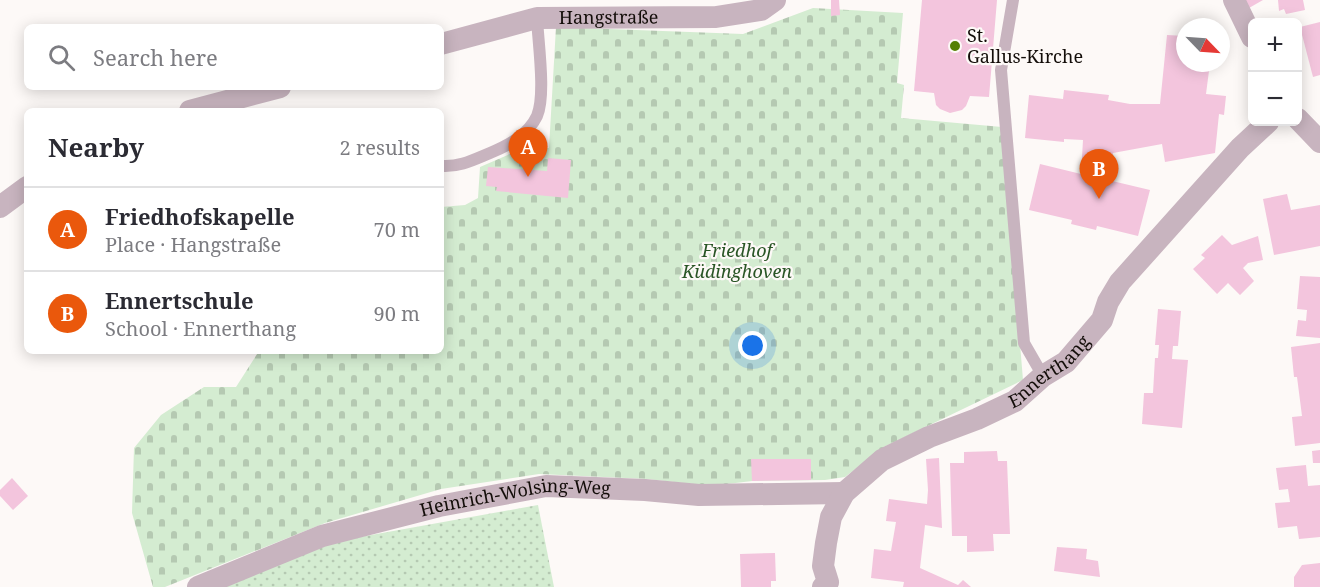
<!DOCTYPE html>
<html lang="en">
<head>
<meta charset="utf-8">
<style>
	:root { --surface:#fff; --page:#f2f2f3; --text:#2b2b33; --muted:#7c7c81; --line:#e1e1e2; --accent:#ea580c }
	body { margin:0; font-family:"Noto Serif",serif; background:var(--page); color:var(--text) }
	.controls { position:absolute; right:18px; top:18px; display:grid; overflow:hidden; border-radius:9px; box-shadow:0 3px 15px #0003 }
	.controls button { width:54px; height:54px; display:grid; place-items:center; padding:0; border:0; border-bottom:2px solid var(--line); background:var(--surface); color:var(--text); font:30px sans-serif }
	.compass { position:absolute; left:1176px; top:18px; width:54px; height:54px; border-radius:50%; background:var(--surface); box-shadow:0 3px 15px #0003; rotate:115deg }
	.you { position:absolute; left:753px; top:346px; width:21px; height:21px; margin:-15px; border:4px solid #fff; border-radius:50%; background:#1a73e8; box-shadow:0 0 0 9px #1a73e833 }
	.badge { display:grid; place-items:center; width:39px; height:39px; border-radius:50%; background:var(--accent); color:#fff; font-size:20px; font-weight:700 }
	.pin { position:absolute; translate:-50% -50px; filter:drop-shadow(0 2px 3px #0008) }
	.pin::after { content:''; position:absolute; top:32px; width:21px; height:18px; background:inherit; clip-path:polygon(0 0,100% 0,50% 100%) }
	.list { margin:0; padding:0; list-style:none }
	h2 { display:flex; justify-content:space-between; align-items:center; height:78px; margin:0; padding:0 24px; font-size:26px }
	h2 small { font-size:20px; font-weight:400; color:var(--muted) }
	.list li { display:grid; grid-template-columns:39px 1fr auto; gap:18px; align-items:center; box-sizing:border-box; height:84px; padding:0 24px; border-top:2px solid var(--line) }
	.list b { display:block; font-size:22px; white-space:nowrap }
	.list p { margin:0; font-size:20px; white-space:nowrap; color:var(--muted) }
	.list em { font-size:20px; font-style:normal; color:var(--muted) }
	.icon { flex:none; width:33px; height:33px; fill:none; stroke:currentColor; stroke-width:2; stroke-linecap:round; stroke-linejoin:round }
	.map { position:relative; flex:none; width:1320px; height:587px; overflow:hidden }
	.search { position:absolute; background:var(--surface); box-shadow:0 3px 15px #0003; left:24px; top:24px; width:420px; height:66px; display:flex; align-items:center; gap:15px; box-sizing:border-box; padding:0 21px; border-radius:9px; color:var(--muted); font-size:22px }
	.panel { position:absolute; background:var(--surface); box-shadow:0 3px 15px #0003; left:24px; top:108px; width:420px; height:246px; border-radius:9px }
	.map>svg:first-child { display:block }
</style>
</head>
<body>
<div class="map">
<svg width="1320" height="587" viewBox="0 0 1320 587">
	<defs>
		<pattern id="grass-dots" width="8" height="8" patternUnits="userSpaceOnUse" patternTransform="scale(1.5)"><rect width="8" height="8" fill="#d4ecd1"/><path d="M2 2h.1M6 6h.1" fill="none" stroke="#b5c9b2" stroke-width="1.8" stroke-linecap="round"/></pattern>
		<pattern id="cemetery-stones" width="16" height="16" patternUnits="userSpaceOnUse" patternTransform="scale(1.5)"><rect width="16" height="16" fill="#d4ecd1"/><path d="M2 7V4a2 2 0 0 1 4 0v3zM10 15v-3a2 2 0 0 1 4 0v3z" fill="#b5c9b2"/></pattern>
	</defs>
	<rect width="100%" height="100%" fill="#fdf9f7"/>
	<polygon fill="url(#grass-dots)" points="538,505 554,587 224,587 321,544"/>
	<polygon fill="url(#cemetery-stones)" points="813,8 903,13 897,83 904,85 901,118 1002,127 1023,380 884,447 845,477 825,480 752,481 711,486 647,479 539,474 441,489 325,523 165,587 153,587 132,513 134,448 161,415 204,387 236,387 259,351 441,351 441,207 465,205 478,198 480,167 524,148 549,148 556,27 743,34"/>
	<g fill="#f3c5dd">
		<polygon points="831,0 839,0 840,15 831,16"/>
		<polygon points="922,0 997,0 989,97 970,96 966,106 962,110 950,113 940,109 936,105 934,93 914,91"/>
		<polygon points="1244,0 1263,0 1249,8"/>
		<polygon points="1278,0 1303,0 1305,10 1286,14 1284,9 1279,11"/>
		<polygon points="1320,22 1320,75 1313,77 1300,27"/>
		<polygon points="1167,35 1185,36 1185,63 1210,63 1206,94 1226,96 1224,115 1219,114 1215,153 1165,162 1162,144 1113,153 1108,180 1150,190 1138,236 1097,226 1096,230 1071,224 1072,220 1029,210 1040,164 1081,174 1083,140 1064,139 1064,142 1025,138 1029,95 1063,99 1064,90 1109,95 1108,100 1130,104 1160,104"/>
		<polygon points="548,158 571,160 568,198 496,191 497,187 486,186 488,167 547,171"/>
		<polygon points="1287,194 1291,210 1320,205 1320,246 1274,255 1263,199"/>
		<polygon points="1222,235 1232,245 1258,236 1263,260 1248,263 1243,268 1254,281 1240,295 1228,283 1217,294 1193,269 1205,258 1201,255"/>
		<polygon points="1300,276 1320,277 1320,338 1296,336 1298,320 1306,321 1307,310 1297,309"/>
		<polygon points="1158,309 1181,311 1178,346 1173,346 1172,359 1188,360 1182,428 1142,424 1144,393 1153,393 1155,358 1158,358 1159,345 1155,345"/>
		<polygon points="1320,343 1320,443 1295,446 1292,417 1302,416 1297,377 1294,377 1291,347"/>
		<polygon points="1320,450 1320,463 1313,463 1312,451"/>
		<polygon points="997,451 998,461 1007,461 1010,534 993,534 994,551 967,552 967,536 952,536 950,463 964,463 964,452"/>
		<polygon points="939,458 942,528 925,525 920,568 958,585 963,580 971,587 903,587 904,582 871,578 874,549 891,551 896,522 886,521 889,499 927,504 928,490 926,459"/>
		<polygon points="751,459 811,459 811,480 752,481"/>
		<polygon points="1306,465 1308,486 1320,485 1320,537 1299,539 1297,526 1278,528 1275,503 1290,502 1288,489 1279,490 1276,468"/>
		<polygon points="12,478 28,496 13,510 0,496 0,490"/>
		<polygon points="1057,547 1087,549 1086,559 1098,561 1100,577 1054,571"/>
		<polygon points="775,553 776,581 771,581 771,587 741,587 740,554"/>
		<polygon points="1320,563 1320,587 1294,587 1294,577 1302,565"/>
	</g>
	<g fill="none" stroke-linecap="round" stroke-linejoin="round">
		<g stroke="#c8b4bf" stroke-width="12">
			<polyline points="1013,0 1001,70 1024,343 1043,376"/>
			<path d="M442,166C460,167 473,160 490,153C509,145 528,135 537,116C546,95 538,42 537,18"/>
		</g>
		<g stroke="#c8b4bf" stroke-width="22">
			<polyline points="1234,0 1252,37"/>
			<path id="s1" d="M441,44L537,18L716,17L761,10L775,0"/>
			<polyline points="190,111 280,87"/>
			<polyline points="1298,119 1320,142"/>
			<polyline points="0,207 27,187"/>
			<path id="s2" d="M198,587L322,536L439,506L546,486L645,490L699,495L844,493"/>
			<path id="s3" d="M823,587L828,582L823,566L826,543L831,517L844,493L882,460L929,437L977,419L1015,401L1043,376L1066,362L1102,320L1108,302L1120,282L1240,148L1268,122"/>
		</g>
	</g>
	<circle fill="#547f02" stroke="#fdf9f7" stroke-width="2" cx="955" cy="46" r="6"/>
	<g text-anchor="middle" stroke-width="4.5" stroke-linejoin="round" paint-order="stroke">
		<g font-size="18" fill="#130d09" stroke="#fdf9f7">
			<text dy="6" stroke="none"><textPath href="#s1" startOffset="171">Hangstraße</textPath></text>
			<text dy="6" stroke="none"><textPath href="#s3" startOffset="342">Ennerthang</textPath></text>
			<text dy="6" stroke="none"><textPath href="#s2" startOffset="332">Heinrich-Wolsing-Weg</textPath></text>
		</g>
		<g font-size="18" fill="#130d09" stroke="#fdf9f7" text-anchor="start">
			<text x="967" y="42">St.<tspan x="967" dy="21">Gallus-Kirche</tspan></text>
		</g>
		<g font-size="18" font-style="italic" fill="#295525" stroke="#fdf9f7">
			<text x="737" y="257">Friedhof<tspan x="737" dy="21">Küdinghoven</tspan></text>
		</g>
	</g>
</svg>
<div class="controls">
<button>+</button>
<button>−</button>
</div>
<svg class="compass" viewBox="-18 -18 36 36"><path d="M0-13l5 13h-10z" fill="#e53935"/><path d="M0 13l5-13h-10z" fill="#7c7c81"/></svg>
<div class="you"></div>
<div class="pin badge" style="left:528px;top:177px">A</div>
<div class="pin badge" style="left:1099px;top:199px">B</div>
<div class="search"><svg class="icon" aria-label="search" viewBox="0 0 24 24"><circle cx="10" cy="10" r="6"/><path d="M15 15l6 6"/></svg>Search here</div>
<section class="panel">
<h2>Nearby<small>2 results</small></h2>
<ul class="list">
<li><span class="badge">A</span><div><b>Friedhofskapelle</b><p>Place · Hangstraße</p></div><em>70 m</em></li>
<li><span class="badge">B</span><div><b>Ennertschule</b><p>School · Ennerthang</p></div><em>90 m</em></li>
</ul>
</section>
</div>
</body>
</html>
